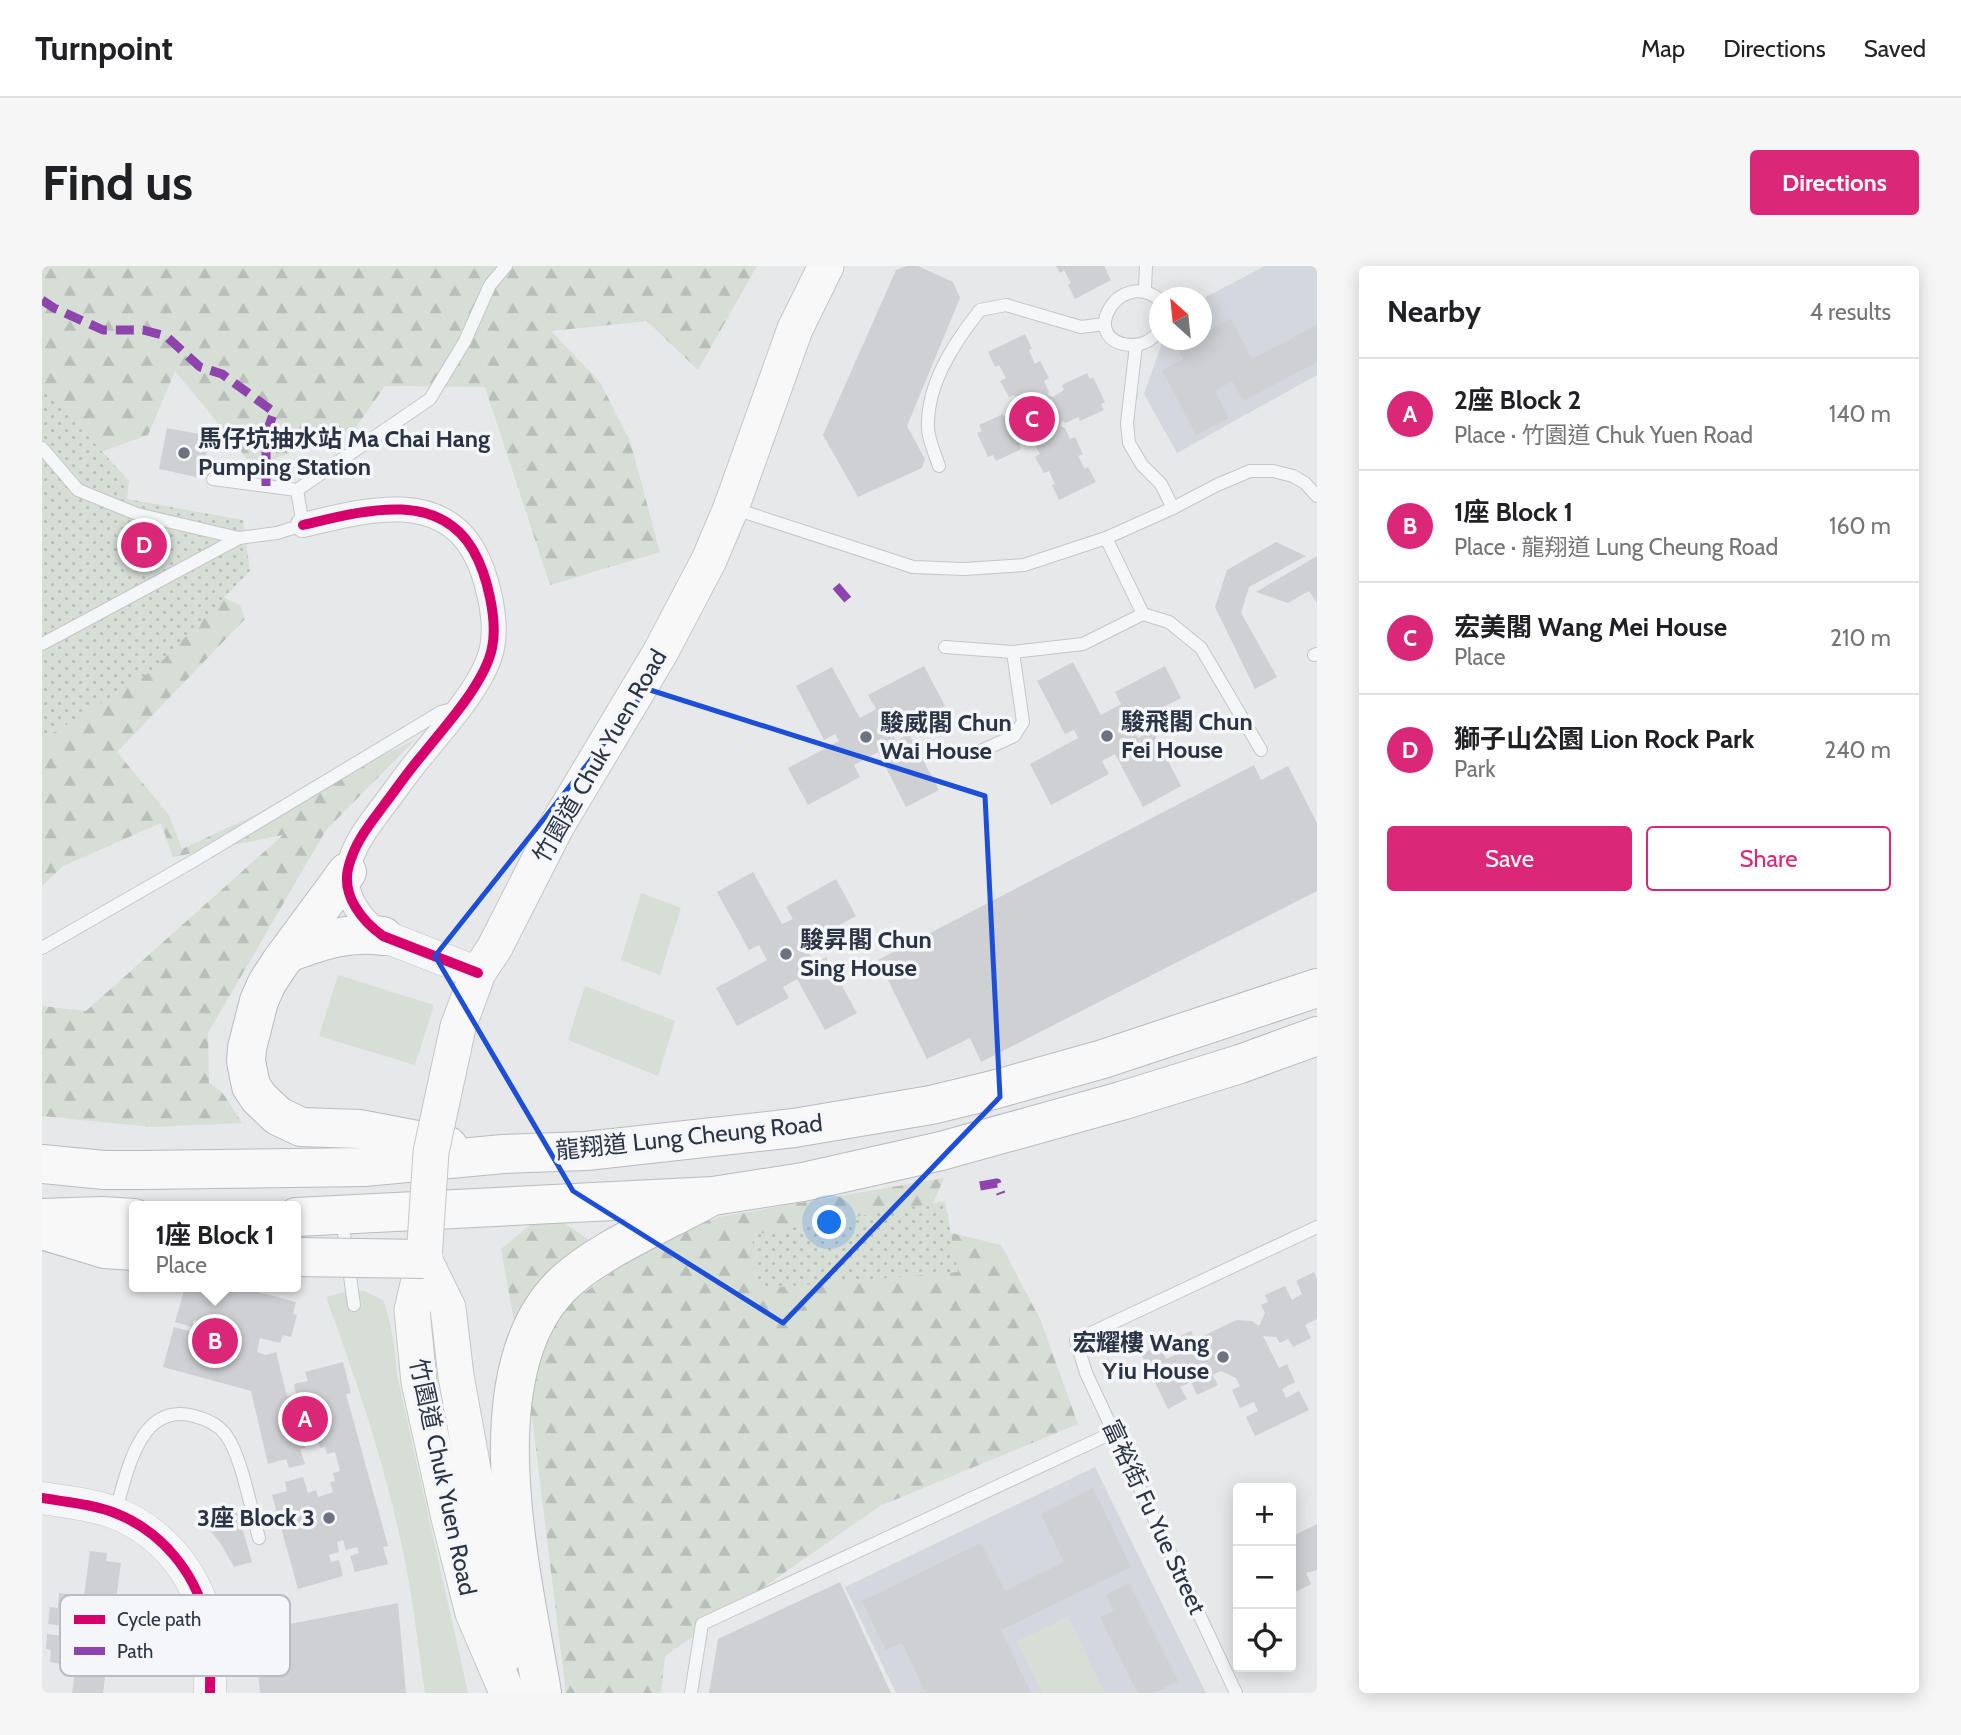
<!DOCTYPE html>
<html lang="en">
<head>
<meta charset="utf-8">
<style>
	:root { --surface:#fff; --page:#f6f6f6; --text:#202124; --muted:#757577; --line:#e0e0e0; --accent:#db2777 }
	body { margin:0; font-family:Cabin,"Noto Sans TC",sans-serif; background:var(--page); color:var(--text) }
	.controls { position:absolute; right:21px; bottom:21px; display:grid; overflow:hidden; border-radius:7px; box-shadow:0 4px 18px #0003 }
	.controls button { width:63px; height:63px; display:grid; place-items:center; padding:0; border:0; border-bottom:2px solid var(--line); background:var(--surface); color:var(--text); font:35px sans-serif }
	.compass { position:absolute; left:1107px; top:21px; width:63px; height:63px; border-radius:50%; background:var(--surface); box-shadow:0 4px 18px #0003; rotate:333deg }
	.you { position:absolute; left:788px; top:957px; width:24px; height:24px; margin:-18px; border:5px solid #fff; border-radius:50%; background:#1a73e8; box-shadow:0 0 0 10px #1a73e833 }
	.badge { display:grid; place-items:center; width:46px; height:46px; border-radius:50%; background:var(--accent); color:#fff; font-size:23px; font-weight:700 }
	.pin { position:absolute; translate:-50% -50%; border:4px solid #fff; box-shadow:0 2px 7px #0006 }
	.popup { position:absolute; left:87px; top:935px; width:172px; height:91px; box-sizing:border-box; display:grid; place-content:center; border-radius:7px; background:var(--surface); filter:drop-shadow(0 2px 5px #0005); font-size:23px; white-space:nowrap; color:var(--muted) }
	.popup b { font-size:26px; color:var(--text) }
	.popup::after { content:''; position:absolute; left:50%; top:100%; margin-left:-14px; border:14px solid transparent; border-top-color:var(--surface) }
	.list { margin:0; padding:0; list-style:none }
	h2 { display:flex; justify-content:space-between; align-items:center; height:91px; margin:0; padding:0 28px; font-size:30px }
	h2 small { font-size:23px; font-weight:400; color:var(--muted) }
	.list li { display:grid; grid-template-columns:46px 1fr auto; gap:21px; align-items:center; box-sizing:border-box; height:112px; padding:0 28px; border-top:2px solid var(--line) }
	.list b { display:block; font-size:26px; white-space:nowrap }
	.list p { margin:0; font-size:23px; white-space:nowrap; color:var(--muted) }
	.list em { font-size:23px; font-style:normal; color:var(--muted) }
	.actions { display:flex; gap:14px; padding:21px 28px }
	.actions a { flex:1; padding:16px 0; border:2px solid var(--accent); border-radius:7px; text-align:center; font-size:24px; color:var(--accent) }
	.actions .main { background:var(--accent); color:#fff }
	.icon { flex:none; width:38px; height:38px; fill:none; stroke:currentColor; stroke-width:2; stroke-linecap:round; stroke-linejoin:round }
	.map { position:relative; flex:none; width:1275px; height:1427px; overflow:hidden; border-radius:7px }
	header { display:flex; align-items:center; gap:42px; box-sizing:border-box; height:98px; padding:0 35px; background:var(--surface); border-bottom:2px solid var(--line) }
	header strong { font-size:33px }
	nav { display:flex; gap:38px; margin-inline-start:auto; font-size:24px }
	.intro { display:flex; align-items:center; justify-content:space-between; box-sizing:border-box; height:168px; padding:0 42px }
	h1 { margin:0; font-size:49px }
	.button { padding:18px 32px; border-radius:7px; background:var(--accent); color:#fff; font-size:24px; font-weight:700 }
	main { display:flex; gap:42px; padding:0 42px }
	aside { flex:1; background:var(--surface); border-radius:7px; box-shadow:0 4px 18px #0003 }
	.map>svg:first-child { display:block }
</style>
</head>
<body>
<header>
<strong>Turnpoint</strong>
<nav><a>Map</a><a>Directions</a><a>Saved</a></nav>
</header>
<div class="intro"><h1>Find us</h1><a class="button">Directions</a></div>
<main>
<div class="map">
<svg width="1275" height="1427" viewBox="0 0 1275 1427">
	<defs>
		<pattern id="forest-firs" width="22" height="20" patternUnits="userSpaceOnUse" patternTransform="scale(1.75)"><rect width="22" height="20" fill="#d6ded6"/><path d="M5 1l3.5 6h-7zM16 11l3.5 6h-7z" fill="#b8bfb9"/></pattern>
		<pattern id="park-dots" width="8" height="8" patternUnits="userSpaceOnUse" patternTransform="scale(1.75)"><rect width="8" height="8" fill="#d6ded6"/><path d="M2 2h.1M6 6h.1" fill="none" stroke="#b8bfb9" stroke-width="1.8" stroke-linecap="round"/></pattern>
	</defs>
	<rect width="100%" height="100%" fill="#e6e8ea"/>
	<g fill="#d4d7dd">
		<polygon points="1223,0 1275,0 1275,109 1135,187 1102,128 1121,74 1160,74 1160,33"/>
		<polygon points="1053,1201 1164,1427 854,1427 803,1321"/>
	</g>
	<g fill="#d6ded6">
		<polygon points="599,627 639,642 618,709 579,694"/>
		<polygon points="296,709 392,739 373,799 277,770"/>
		<polygon points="543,720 633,755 616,810 526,774"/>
		<path d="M309,1024L322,1025L341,1034C350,1059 353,1083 355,1109L426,1427H383C376,1383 372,1339 363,1295C345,1205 316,1117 284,1031Z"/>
		<polygon points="1026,1351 1063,1427 1000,1427 975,1375"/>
	</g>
	<g fill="url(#forest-firs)">
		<polygon points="0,0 715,0 656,104 605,55 509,65 558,116 588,175 618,286 508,319 443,121 343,120 314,161 212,201 133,105 106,169 0,207"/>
		<polygon points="60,276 198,339 203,353 75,486 127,549 140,583 373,474 284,564 166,767 167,817 180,826 200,857 110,861 0,850 0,740 44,745 241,569 131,591 119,557 21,600 0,620 0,455"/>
		<polygon points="902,912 881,960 959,979 998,1053 1036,1158 838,1240 623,1390 619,1427 524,1427 491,1159 482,1110 521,1042 615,974 677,951"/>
		<polygon points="505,945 547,974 473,1060 459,983"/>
	</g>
	<g fill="url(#park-dots)">
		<polygon points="0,120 87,215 85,233 201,254 208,305 110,405 0,474"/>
		<polygon points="903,935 916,1006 715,1023 710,969"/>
	</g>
	<g fill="#ced0d3">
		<polygon points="865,0 876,0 911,16 918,32 865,160 883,193 880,202 816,231 781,169 854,4"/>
		<polygon points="1014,0 1062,0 1069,14 1033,33 1026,19 1029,17 1022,4 1018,7"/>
		<polygon points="1189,53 1210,93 1275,59 1275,96 1201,135 1190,115 1173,125 1187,152 1154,169 1120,104 1141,93 1135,81 1150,74 1160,74 1160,68"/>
		<polygon points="983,68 990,83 987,84 993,98 998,95 1007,112 1002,115 1007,126 1006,129 1011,131 1022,124 1020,119 1045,107 1048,113 1051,111 1063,136 1059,138 1062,144 1038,155 1036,151 1024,157 1020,155 1018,160 1023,162 1028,173 1033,171 1041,188 1036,190 1043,203 1046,201 1054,216 1017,234 1010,219 1013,218 1007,205 1002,207 993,191 998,188 992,177 994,173 987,171 986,175 977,179 979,183 954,195 951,189 946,191 935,167 940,165 937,159 961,148 962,151 974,145 980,148 983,142 978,140 972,129 967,131 958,115 964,112 957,99 953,101 946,86"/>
		<polygon points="125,162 168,170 159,212 117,203"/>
		<polygon points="1234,276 1264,290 1207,321 1199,347 1235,411 1213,423 1173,341 1185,304"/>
		<polygon points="1275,290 1275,337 1267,325 1246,337 1214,326"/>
		<polygon points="1031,396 1059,449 1079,438 1073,426 1123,400 1139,432 1088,458 1096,472 1110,464 1139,520 1101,541 1073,488 1060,495 1067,508 1009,539 988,498 1036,472 1032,464 1023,468 995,415"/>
		<polygon points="882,400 903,440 850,467 854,475 867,468 897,524 864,541 836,486 812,499 818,511 766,539 746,502 797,475 793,468 782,474 754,420 790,401 818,452 834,443 826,429"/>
		<polygon points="1212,499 1219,514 1246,500 1275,557 1275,625 939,796 928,772 885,793 836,694"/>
		<polygon points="711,606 740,658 751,653 744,641 794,613 814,650 762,678 773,698 784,691 815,747 783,764 755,713 741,721 747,732 695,760 674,722 725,694 717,679 707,684 675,626"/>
		<polygon points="1272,1006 1275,1013 1275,1053 1263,1059 1269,1072 1251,1081 1246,1073 1238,1077 1234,1071 1221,1070 1237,1102 1245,1098 1253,1116 1240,1123 1244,1132 1257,1125 1267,1144 1213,1170 1204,1151 1216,1145 1212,1136 1198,1142 1190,1124 1198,1120 1194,1112 1179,1105 1170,1109 1176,1119 1155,1129 1149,1116 1138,1121 1145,1133 1126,1143 1099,1088 1118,1079 1124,1093 1135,1088 1128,1075 1149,1065 1153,1074 1194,1054 1210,1055 1217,1060 1223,1047 1219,1039 1226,1036 1223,1029 1243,1020 1250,1034 1260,1028 1254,1015"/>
		<polygon points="143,1021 177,1021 186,1023 187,1021 197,1021 254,1036 251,1048 255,1049 249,1071 241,1069 238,1077 218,1072 215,1086 224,1089 234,1086 245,1130 254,1128 252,1118 266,1115 263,1106 301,1096 309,1127 304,1128 346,1280 341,1281 346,1298 313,1306 308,1290 317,1287 315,1281 304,1284 301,1274 295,1276 297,1286 287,1289 289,1296 297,1294 301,1310 256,1323 230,1229 245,1225 243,1216 261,1211 266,1227 274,1224 276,1231 291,1226 288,1216 293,1215 291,1207 298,1205 293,1186 285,1188 283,1181 278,1182 275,1171 262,1175 263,1182 258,1183 263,1198 247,1202 244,1193 226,1198 209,1125 121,1101 132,1061 147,1065 146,1072 151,1074 153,1067 166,1070 167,1066 154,1062 156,1055 152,1054 150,1061 133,1056"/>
		<polygon points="1051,1222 1089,1301 959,1364 989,1427 884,1427 860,1377 844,1384 820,1335 939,1277 963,1325 1022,1296 999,1248"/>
		<polygon points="189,1243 196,1247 210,1296 192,1301 179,1278 159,1254 161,1251"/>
		<polygon points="1275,1258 1275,1304 1264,1307 1269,1318 1249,1328 1249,1271"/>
		<polygon points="48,1285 65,1287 64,1295 79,1297 74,1333 114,1338 113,1352 122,1353 119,1372 70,1366 69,1376 119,1382 115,1410 64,1404 61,1427 30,1427 34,1400 8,1396 9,1384 4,1383 5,1368 37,1372 38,1362 6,1358 8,1341 16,1342 17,1327 42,1330"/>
		<polygon points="798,1316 849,1427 667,1427 676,1373"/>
		<polygon points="1087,1317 1136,1415 1111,1427 1096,1427 1058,1351 1072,1345 1064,1329"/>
		<polygon points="356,1337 364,1427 218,1427 212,1365"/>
	</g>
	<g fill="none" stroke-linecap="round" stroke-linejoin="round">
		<g stroke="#c4c6c8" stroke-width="14">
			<g id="service">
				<polyline points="1103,22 1104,0"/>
				<path d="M1118,34C1076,0 1034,77 1090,79C1102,79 1110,74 1118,64"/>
				<polyline points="1094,79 1085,157 1087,177 1100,199 1119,218 1131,242"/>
				<polyline points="0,182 36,224 95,248 197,272 235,267 261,259 255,224"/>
				<path d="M897,200C893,188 887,175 886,163C884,119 912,77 938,44L964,39L1039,61L1063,58"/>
				<polyline points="171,213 255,224 388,133 423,75 448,19 464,0"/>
				<polyline points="690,242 871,301 922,303 982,299 1064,272 1131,242 1175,219 1208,205 1231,205 1251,210 1263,217 1275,230"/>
				<polyline points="1064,272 1101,348 1127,356 1159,382 1219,484"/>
				<polyline points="0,378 197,272"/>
				<polyline points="903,381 971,386 1041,378 1101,348"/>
				<polyline points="1272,389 1275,388"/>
				<polyline points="930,489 972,470 981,456 971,386"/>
				<polyline points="0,682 153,594 399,446 414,442"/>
				<polyline points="300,953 312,1039"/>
				<path d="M73,1247C85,1209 96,1135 152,1150C164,1153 176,1158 184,1169C200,1191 209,1244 217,1272"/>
				<polyline points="649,1427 660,1358 1072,1166"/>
				<polyline points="1194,1427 1044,1107 1034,1074 1275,961"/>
			</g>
		</g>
		<g stroke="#c4c6c8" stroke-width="26">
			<path id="minor" d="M261,259C317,246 395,222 431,284C445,308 456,354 450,382C443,417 403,460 381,488C367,504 355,522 342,539C327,559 312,577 306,603C300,630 320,655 341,670"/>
		</g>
		<g stroke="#c4c6c8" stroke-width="33">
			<g id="tertiary">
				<polyline points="341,670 436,707"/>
				<path d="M0,1232C24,1236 50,1238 73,1247C119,1265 152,1305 164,1352C170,1376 168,1402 168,1427"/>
			</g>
		</g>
		<g stroke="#c4c6c8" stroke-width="37">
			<g id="secondary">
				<polyline points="416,761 436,707 453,681 514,561 618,387 667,294 689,242 753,63 784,0"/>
				<polyline points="382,993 370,1044 377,1116 407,1252 431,1347 464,1424"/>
				<polyline points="382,993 406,1042 414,1110 457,1345 461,1392"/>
			</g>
		</g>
		<g stroke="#b8bbbf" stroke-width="40">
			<g id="trunk">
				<polyline points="305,606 238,697 225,717 217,735 205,782 204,795 209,820 217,832 236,850 259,861 317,863 406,880"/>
				<path d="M246,687C279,675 306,665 341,670"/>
				<polyline points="0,898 62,904 101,904 322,901 461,888 544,885 752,862 889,839 951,824 1061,793 1275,722"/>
				<polyline points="254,951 671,930 761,916 899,885 1079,835 1198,798 1275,770"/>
				<polyline points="0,952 60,950 92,952"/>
				<polyline points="0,964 63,983 92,985"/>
				<path d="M500,1427C482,1315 429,1113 518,1021C551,987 619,958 663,934"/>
			</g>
		</g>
		<use href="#service" stroke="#f5f6f7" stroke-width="12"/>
		<use href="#minor" stroke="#f5f6f7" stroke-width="24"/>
		<use href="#tertiary" stroke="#f5f6f7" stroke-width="32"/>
		<use href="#secondary" stroke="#f8f8f8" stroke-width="35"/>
		<use href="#trunk" stroke="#f8f8f8" stroke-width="38"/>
		<g stroke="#c4c6c8" stroke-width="37" stroke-linecap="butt">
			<polyline id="secondary-bridge" points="382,993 389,886 416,761"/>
		</g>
		<g stroke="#b8bbbf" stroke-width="40" stroke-linecap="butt">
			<polyline id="trunk-bridge" points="254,991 382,993"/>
		</g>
		<use href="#secondary-bridge" stroke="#f8f8f8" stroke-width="35"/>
		<use href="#trunk-bridge" stroke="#f8f8f8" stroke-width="38"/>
		<g stroke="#8e44ad" stroke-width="9" stroke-dasharray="18 9" stroke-linecap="butt">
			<polyline points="0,34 12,42 61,64 101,64 124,70 158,101 180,108 232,146 224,168 224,220"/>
			<polyline points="794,320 807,335"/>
			<polyline points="938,920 955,917 959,928"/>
		</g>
		<g stroke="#f4f6f9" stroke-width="15">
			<g id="cycleway">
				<path d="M261,259C317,246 395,222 431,284C445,308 456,354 450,382C443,417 403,460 381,488C367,504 355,522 342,539C327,559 312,577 306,603C300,630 320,655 341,670L436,707"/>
				<path d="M0,1232C24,1236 50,1238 73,1247C119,1265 152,1305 164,1352C170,1376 168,1402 168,1427"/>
			</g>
		</g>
		<use href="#cycleway" stroke="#d6006c" stroke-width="10"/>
	</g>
	<path fill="none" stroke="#1d4ed8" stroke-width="5" stroke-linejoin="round" d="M605,423L943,530L958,831L741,1057L531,925L393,690Z"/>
	<g fill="#6c737f" stroke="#f4f6f9" stroke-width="2.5">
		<circle cx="142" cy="187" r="7"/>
		<circle cx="1065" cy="470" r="7"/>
		<circle cx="824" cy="471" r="7"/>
		<circle cx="744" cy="688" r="7"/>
		<circle cx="1181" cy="1091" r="7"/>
		<circle cx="287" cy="1252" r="7"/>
	</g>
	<g text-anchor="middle" stroke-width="7" stroke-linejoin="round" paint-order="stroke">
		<g font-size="24" font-weight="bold" fill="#2b3445" stroke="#f4f6f9" text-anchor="start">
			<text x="156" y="181">馬仔坑抽水站 Ma Chai Hang<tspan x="156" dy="28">Pumping Station</tspan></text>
			<text x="1079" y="464">駿飛閣 Chun<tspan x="1079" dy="28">Fei House</tspan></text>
			<text x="838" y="465">駿威閣 Chun<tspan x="838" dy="28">Wai House</tspan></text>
			<text x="758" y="682">駿昇閣 Chun<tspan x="758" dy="28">Sing House</tspan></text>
			<text x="1167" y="1085" text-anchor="end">宏耀樓 Wang<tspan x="1167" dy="28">Yiu House</tspan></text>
			<text x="273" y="1260" text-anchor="end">3座 Block 3</text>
		</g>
		<g font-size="24" fill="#2b3445" stroke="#f4f6f9">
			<text transform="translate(558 490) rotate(-60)" y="8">竹園道 Chuk Yuen Road</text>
			<text transform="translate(647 871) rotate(-6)" y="8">龍翔道 Lung Cheung Road</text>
			<text transform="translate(401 1211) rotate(78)" y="8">竹園道 Chuk Yuen Road</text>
			<text transform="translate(1112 1251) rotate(65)" y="8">富裕街 Fu Yue Street</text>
		</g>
	</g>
	<rect x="18" y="1329" width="230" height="81" rx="10" fill="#f4f6f9" stroke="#b8bcc3" stroke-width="2"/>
	<rect x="32" y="1349" width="31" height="9" fill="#d6006c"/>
	<rect x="32" y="1381" width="31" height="8" fill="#8e44ad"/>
	<g font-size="19" fill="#2b3445">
		<text x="75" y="1360">Cycle path</text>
		<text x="75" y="1392">Path</text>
	</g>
</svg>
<div class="controls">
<button>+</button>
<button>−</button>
<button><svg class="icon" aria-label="locate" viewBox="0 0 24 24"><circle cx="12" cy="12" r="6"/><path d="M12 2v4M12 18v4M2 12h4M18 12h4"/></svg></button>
</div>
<svg class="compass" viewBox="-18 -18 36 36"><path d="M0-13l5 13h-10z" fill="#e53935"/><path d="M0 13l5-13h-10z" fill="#757577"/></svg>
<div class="you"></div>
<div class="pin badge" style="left:263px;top:1153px">A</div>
<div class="pin badge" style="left:173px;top:1075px">B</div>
<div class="popup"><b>1座 Block 1</b>Place</div>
<div class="pin badge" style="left:990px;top:153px">C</div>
<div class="pin badge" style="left:102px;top:279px">D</div>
</div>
<aside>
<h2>Nearby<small>4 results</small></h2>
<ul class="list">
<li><span class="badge">A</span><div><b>2座 Block 2</b><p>Place · 竹園道 Chuk Yuen Road</p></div><em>140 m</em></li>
<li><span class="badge">B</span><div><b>1座 Block 1</b><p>Place · 龍翔道 Lung Cheung Road</p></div><em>160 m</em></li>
<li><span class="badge">C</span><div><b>宏美閣 Wang Mei House</b><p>Place</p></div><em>210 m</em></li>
<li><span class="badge">D</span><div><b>獅子山公園 Lion Rock Park</b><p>Park</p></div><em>240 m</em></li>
</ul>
<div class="actions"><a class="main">Save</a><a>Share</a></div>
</aside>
</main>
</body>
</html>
